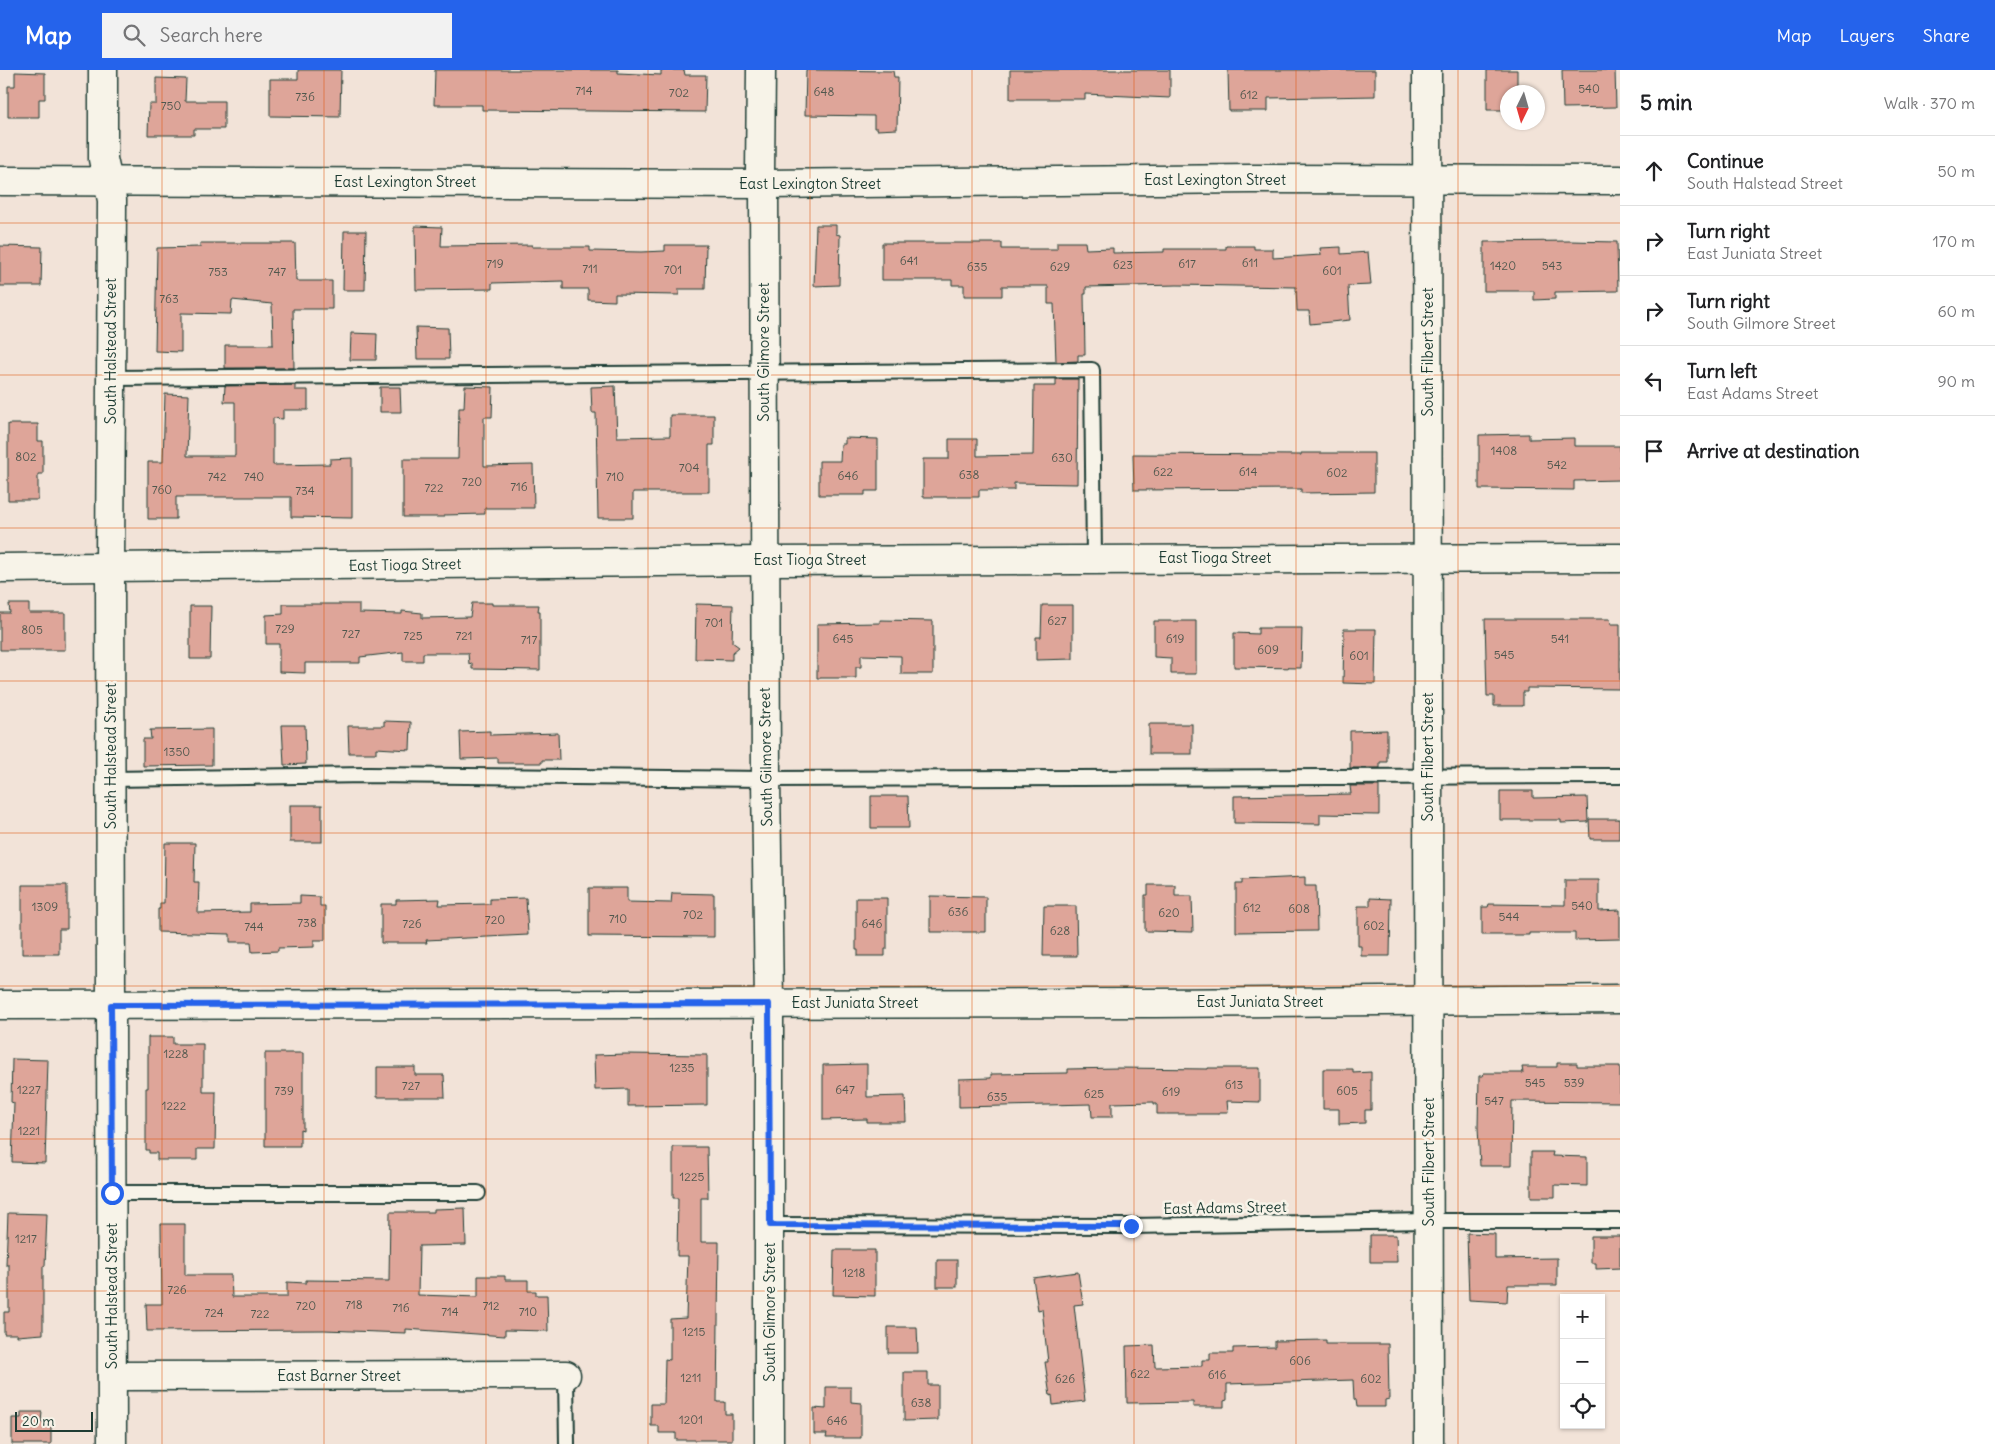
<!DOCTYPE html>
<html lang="en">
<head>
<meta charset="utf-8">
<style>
	:root { --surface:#fff; --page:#f2f2f2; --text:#202124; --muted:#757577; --line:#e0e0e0; --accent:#2563eb }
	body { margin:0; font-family:Delius,sans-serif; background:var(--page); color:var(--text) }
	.controls { position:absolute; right:15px; bottom:15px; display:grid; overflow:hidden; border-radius:0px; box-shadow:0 1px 4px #0004 }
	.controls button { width:45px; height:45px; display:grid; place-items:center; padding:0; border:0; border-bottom:1px solid var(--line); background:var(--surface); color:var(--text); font:25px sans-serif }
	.compass { position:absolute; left:1500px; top:15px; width:45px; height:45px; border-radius:50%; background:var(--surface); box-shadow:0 1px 4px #0004; rotate:185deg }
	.scale { position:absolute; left:15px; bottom:12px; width:78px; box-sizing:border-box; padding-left:5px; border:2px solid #1f3d34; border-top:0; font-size:14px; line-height:18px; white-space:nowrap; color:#1f3d34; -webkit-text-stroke:4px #f7f3e8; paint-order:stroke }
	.stop { position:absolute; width:15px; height:15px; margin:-11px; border:4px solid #2563eb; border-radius:50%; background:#fff }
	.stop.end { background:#2563eb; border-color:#fff; box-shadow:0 1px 5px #0008 }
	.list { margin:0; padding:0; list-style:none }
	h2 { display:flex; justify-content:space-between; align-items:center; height:65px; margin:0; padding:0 20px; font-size:21px }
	h2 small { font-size:16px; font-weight:400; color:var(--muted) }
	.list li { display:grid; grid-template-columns:32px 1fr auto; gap:15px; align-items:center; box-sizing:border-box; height:70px; padding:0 20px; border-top:1px solid var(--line) }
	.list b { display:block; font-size:19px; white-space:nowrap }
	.list p { margin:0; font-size:16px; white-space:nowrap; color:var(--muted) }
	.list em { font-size:16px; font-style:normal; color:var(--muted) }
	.icon { flex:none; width:28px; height:28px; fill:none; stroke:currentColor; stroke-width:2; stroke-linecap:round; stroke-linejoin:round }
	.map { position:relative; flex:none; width:1620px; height:1374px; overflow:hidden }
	header { display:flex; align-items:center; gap:30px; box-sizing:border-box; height:70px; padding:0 25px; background:var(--accent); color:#fff }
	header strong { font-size:24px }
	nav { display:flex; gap:28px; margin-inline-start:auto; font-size:18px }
	.search { width:350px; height:45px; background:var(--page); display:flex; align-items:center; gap:12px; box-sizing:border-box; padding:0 18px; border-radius:0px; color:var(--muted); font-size:19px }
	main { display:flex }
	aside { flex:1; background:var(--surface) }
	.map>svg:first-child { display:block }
</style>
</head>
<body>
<header>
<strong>Map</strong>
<div class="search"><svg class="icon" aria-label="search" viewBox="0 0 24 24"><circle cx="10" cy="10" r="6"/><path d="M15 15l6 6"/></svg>Search here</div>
<nav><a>Map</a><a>Layers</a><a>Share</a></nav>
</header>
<main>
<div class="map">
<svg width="1620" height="1374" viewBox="0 0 1620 1374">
	<rect width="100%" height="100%" fill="#f2e3d8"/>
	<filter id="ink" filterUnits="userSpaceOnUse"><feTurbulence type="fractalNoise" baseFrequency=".02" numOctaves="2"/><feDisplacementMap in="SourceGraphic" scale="10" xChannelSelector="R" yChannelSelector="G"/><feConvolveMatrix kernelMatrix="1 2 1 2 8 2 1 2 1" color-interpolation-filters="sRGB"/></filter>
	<g filter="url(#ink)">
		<g fill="#dea599" stroke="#1f3d34">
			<polygon points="298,0 341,0 340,47 270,46 270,9 298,9"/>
			<polygon points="435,0 618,0 618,3 661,5 661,0 684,0 685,5 706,5 705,42 482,40 482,35 434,35"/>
			<polygon points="806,0 893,1 894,7 898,7 897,59 877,60 877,58 874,58 874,46 805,45"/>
			<polygon points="1010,0 1170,0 1170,28 1085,24 1085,29 1010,29"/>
			<polygon points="1228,0 1375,0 1375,26 1268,28 1268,41 1229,41"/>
			<polygon points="1487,0 1517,0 1517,22 1508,22 1508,40 1487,40"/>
			<polygon points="1562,0 1615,0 1616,37 1563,38"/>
			<polygon points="15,2 45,3 45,29 39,29 39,47 8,47 8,16 15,16"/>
			<polygon points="156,8 186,9 185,31 224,31 224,59 194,59 194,65 148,65 149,34 156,34"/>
			<polygon points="816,155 836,155 836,164 840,165 839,215 814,216"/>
			<polygon points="415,156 442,157 441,176 532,175 532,177 590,177 590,181 641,182 665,181 665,175 706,175 705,219 679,219 679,225 615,224 615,231 588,230 588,219 563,219 563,211 492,213 492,219 416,220"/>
			<polygon points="344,161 366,161 365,220 343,220"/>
			<polygon points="1569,171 1617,172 1618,221 1555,222 1555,229 1534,230 1534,221 1484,221 1484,172"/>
			<polygon points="1057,172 1085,172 1086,179 1113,178 1113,183 1164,182 1164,179 1226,179 1226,176 1254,176 1254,179 1273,179 1273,188 1321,185 1320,178 1341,177 1341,184 1368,182 1371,215 1348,216 1350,250 1310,254 1309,241 1297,241 1296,217 1177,215 1086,217 1086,224 1084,224 1085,285 1078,285 1078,291 1056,292 1054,234 1048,234 1048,216 1002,216 1002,226 964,226 964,215 952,215 952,210 882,210 882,173 1002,173 1002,179 1057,179"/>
			<polygon points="200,173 295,173 296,211 332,211 332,239 293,239 294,298 225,298 225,275 273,275 272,234 232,230 231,244 181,243 181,282 155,281 157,178 200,177"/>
			<polygon points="0,176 42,177 41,216 0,216"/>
			<polygon points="416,257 448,258 449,289 417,289"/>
			<polygon points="351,263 377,264 376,290 350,290"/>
			<polygon points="1056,309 1078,309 1077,414 1014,413 1014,420 979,420 979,427 923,427 923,389 949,389 949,369 977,369 977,386 1033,385 1034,316 1056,316"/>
			<polygon points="295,315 295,320 308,320 308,340 283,340 283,349 273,348 273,395 330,394 330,389 352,388 352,448 291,447 291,427 176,427 176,449 148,449 148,392 163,392 165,324 189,325 187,386 235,386 235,332 224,332 225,316"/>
			<polygon points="465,316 493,317 492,347 484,347 484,396 533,395 534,438 485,438 485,444 444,445 444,447 403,447 403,389 458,389 459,338 464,338"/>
			<polygon points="615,316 617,367 670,366 670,345 714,345 714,375 709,375 709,422 633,422 633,448 598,448 596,343 592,343 591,317"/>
			<polygon points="380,317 400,317 401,342 380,342"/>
			<polygon points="8,354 38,354 38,371 43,371 43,404 38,404 38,430 8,430"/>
			<polygon points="1529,364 1529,369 1574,368 1574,376 1620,376 1620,410 1574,411 1574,420 1479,419 1479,365"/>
			<polygon points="845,368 878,369 878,421 865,421 865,425 819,425 819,391 840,391 841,374 845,374"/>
			<polygon points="1301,383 1374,383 1374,422 1301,423 1301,419 1134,420 1133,384 1301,385"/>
			<polygon points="472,533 492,533 492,535 539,535 538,541 540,541 540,600 472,599 472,593 469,594 468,583 423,583 423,591 403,591 403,582 360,587 360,593 305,593 305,603 279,602 279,574 266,574 266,545 283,544 283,534 359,534 359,543 402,544 402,541 422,543 422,548 470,547"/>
			<polygon points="9,534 29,534 29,543 65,543 65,580 0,580 0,543 10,543"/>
			<polygon points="696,534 733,535 732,572 739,577 732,583 732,590 695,589"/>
			<polygon points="1042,535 1073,535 1073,589 1036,590 1036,567 1041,567"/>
			<polygon points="190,536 211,536 210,589 190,589"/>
			<polygon points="1485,549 1610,549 1611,554 1620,554 1620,619 1527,618 1527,622 1523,622 1523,636 1494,636 1494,626 1487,626"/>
			<polygon points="880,550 933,551 933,604 901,604 901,586 861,585 861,597 856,597 856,608 817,608 817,554 880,553"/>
			<polygon points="1154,551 1196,551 1196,604 1171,604 1171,588 1154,587"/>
			<polygon points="1258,558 1302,558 1301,598 1234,597 1234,563 1258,564"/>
			<polygon points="1344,559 1376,559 1375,614 1343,613"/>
			<polygon points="384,651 411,652 410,680 376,678 376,683 349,683 348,656 384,656"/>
			<rect x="1149" y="654" width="43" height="30"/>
			<polygon points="282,655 305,655 306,694 284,695"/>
			<polygon points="212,659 212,695 143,696 143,669 151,669 150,660"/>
			<polygon points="1387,660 1387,692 1380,692 1380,698 1350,698 1350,661"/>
			<polygon points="490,661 490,665 558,663 559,690 542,690 542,693 498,693 498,688 461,689 460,662"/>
			<polygon points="1350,716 1379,716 1379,745 1320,744 1320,754 1234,753 1234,726 1351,724"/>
			<polygon points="1500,721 1533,721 1533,728 1587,727 1588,752 1561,753 1561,750 1500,750"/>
			<polygon points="871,726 908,726 909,758 871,758"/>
			<rect x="290" y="735" width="32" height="37"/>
			<polygon points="1589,749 1619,749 1619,769 1590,769"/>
			<polygon points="165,773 195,773 194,812 199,812 198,843 250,842 250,834 300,833 300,826 320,827 320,836 325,836 325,870 314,870 314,877 278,878 278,881 252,882 251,872 230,872 230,864 158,862 158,839 160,839 160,833 164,833"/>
			<polygon points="1305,807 1305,816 1316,816 1317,861 1236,862 1236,814 1242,814 1242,810"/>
			<polygon points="1565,810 1599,810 1599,841 1620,840 1620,869 1575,870 1575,863 1529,863 1529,865 1482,865 1482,837 1488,837 1489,834 1565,835"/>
			<polygon points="22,815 67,815 67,859 59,859 59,884 22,884"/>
			<polygon points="1148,815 1175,815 1175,826 1192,826 1193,862 1145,861 1145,825 1148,825"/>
			<polygon points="589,818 627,818 627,832 671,833 672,823 714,824 714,867 589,866"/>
			<polygon points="930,826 986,827 986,862 930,862"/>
			<polygon points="526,828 528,865 426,870 427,873 381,873 381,834 396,834 396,830 440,829 439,835 490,834 490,829"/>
			<polygon points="856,828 887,828 887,879 885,879 885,886 858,886 858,880 856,880"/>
			<polygon points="1370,828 1391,829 1390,886 1361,886 1361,876 1358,876 1358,836 1370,836"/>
			<polygon points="1044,836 1076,836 1077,886 1043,886"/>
			<polygon points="148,967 173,967 173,974 203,974 203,1022 216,1022 215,1079 197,1079 197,1090 157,1090 157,1083 149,1083 149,1080 146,1080 146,1018 148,1018"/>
			<polygon points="265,983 303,983 303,1060 300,1059 300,1076 265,1076"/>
			<polygon points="626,984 707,985 707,1035 628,1036 628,1019 595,1020 594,985"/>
			<polygon points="12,989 48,990 45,1093 12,1092 14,1033 11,1032"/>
			<polygon points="1557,993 1577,993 1577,996 1620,996 1620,1032 1512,1031 1511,1096 1480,1096 1478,1057 1479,1006 1483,1006 1484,1003 1523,1003 1522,997 1557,997"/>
			<polygon points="867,994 867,1027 905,1026 906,1052 867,1052 867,1049 823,1050 823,995"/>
			<polygon points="377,997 415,997 415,1005 444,1005 445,1027 377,1027"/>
			<polygon points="1118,998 1208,999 1208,998 1260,998 1260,1032 1227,1031 1228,1042 1219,1042 1219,1044 1157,1044 1157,1034 1154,1034 1154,1032 1112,1033 1112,1047 1092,1047 1091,1034 959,1037 959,1009 991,1008 991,1004 1068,1003 1068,999"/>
			<polygon points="1323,999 1353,999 1353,1003 1371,1002 1371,1040 1365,1040 1365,1053 1339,1054 1339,1039 1323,1039"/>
			<polygon points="673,1077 707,1077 708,1128 701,1128 701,1172 719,1172 717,1332 725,1332 725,1344 732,1344 732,1370 676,1370 676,1363 659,1363 659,1356 651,1356 651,1334 664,1334 665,1289 670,1290 670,1249 686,1248 688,1186 677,1186 678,1128 673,1128"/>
			<polygon points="1531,1082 1553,1082 1552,1086 1587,1087 1587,1116 1555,1115 1555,1127 1531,1127"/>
			<polygon points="465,1138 466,1175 419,1176 418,1225 478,1227 478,1206 505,1206 505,1210 528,1210 528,1221 536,1221 536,1225 547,1225 548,1261 505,1260 505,1266 406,1259 406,1263 324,1260 147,1261 146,1234 162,1234 161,1154 185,1154 185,1205 231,1205 232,1227 287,1227 287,1212 306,1213 306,1210 389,1211 390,1142 434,1142 434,1139"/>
			<polygon points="8,1143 47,1144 45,1196 43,1196 43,1264 17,1266 17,1264 4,1264 4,1242 9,1242 9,1195 6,1195"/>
			<polygon points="1467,1163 1495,1164 1495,1189 1557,1188 1557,1215 1508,1215 1507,1232 1469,1230"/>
			<polygon points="1370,1165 1396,1165 1397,1192 1370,1192"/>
			<polygon points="1591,1166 1620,1166 1620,1198 1596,1199 1596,1193 1591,1193"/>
			<polygon points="834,1180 875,1180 875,1226 833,1225"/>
			<rect x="937" y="1190" width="20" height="27"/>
			<polygon points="1078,1202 1083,1234 1074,1235 1085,1331 1053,1335 1052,1325 1050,1326 1045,1292 1048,1292 1042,1239 1038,1240 1033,1208"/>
			<polygon points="888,1257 917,1257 918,1283 888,1283"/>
			<polygon points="1326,1270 1326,1274 1388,1274 1389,1329 1385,1330 1385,1337 1357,1337 1356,1330 1354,1329 1353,1310 1227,1314 1227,1330 1224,1331 1224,1337 1193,1337 1193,1332 1127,1333 1126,1276 1154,1275 1155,1297 1202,1296 1202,1290 1210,1290 1210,1283 1233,1283 1233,1278 1275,1277 1275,1271"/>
			<polygon points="904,1302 928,1302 928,1315 938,1315 938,1350 904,1351"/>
			<polygon points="826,1317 851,1317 851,1332 861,1333 861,1368 826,1368 827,1364 814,1364 814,1338 826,1339"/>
			<polygon points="21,1342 42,1342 41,1352 51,1352 51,1374 12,1374 12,1348 21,1348"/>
		</g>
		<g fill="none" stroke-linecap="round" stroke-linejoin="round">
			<g stroke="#1f3d34" stroke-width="18">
				<g id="lane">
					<polyline points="111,308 1092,300 1094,489"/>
					<polyline points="111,709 368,705 766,709 1620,706"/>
					<polyline points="112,1123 478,1123"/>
					<polyline points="770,1155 1131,1156 1429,1151 1620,1151"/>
					<polyline points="566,1305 567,1374"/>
				</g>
			</g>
			<g stroke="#1f3d34" stroke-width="31">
				<g id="street">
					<polyline points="103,0 103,89 112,130 110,498 112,1374"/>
					<polyline points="761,0 760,102 764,114 766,709 769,934 769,1374"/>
					<polyline points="1427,0 1429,1374"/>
					<polyline points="0,111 764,114 1250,109 1620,110"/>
					<polyline points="0,498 764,491 1620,488"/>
					<polyline points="0,935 1156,933 1620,929"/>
					<polyline points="112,1306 566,1305"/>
				</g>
			</g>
			<use href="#lane" stroke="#f7f3e8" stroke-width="14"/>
			<use href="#street" stroke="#f7f3e8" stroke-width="28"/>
		</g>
	</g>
	<g fill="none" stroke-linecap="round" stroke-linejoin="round" filter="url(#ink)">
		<polyline stroke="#2563eb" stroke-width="6" points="112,1123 111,935 769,934 770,1155 1131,1156"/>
	</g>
	<path fill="none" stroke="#de580e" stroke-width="1" stroke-opacity="0.55" d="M162,0V1374M324,0V1374M486,0V1374M648,0V1374M810,0V1374M972,0V1374M1134,0V1374M1296,0V1374M1458,0V1374M0,153H1620M0,305H1620M0,458H1620M0,611H1620M0,763H1620M0,916H1620M0,1069H1620M0,1221H1620"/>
	<g text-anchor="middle" stroke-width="5" stroke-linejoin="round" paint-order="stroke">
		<g font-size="12" fill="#4f574d">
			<text x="1589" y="23">540</text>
			<text x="584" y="25">714</text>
			<text x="824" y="26">648</text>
			<text x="679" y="27">702</text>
			<text x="1249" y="29">612</text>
			<text x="305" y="31">736</text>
			<text x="171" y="40">750</text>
			<text x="909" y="195">641</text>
			<text x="1250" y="197">611</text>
			<text x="495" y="198">719</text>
			<text x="1187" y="198">617</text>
			<text x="1123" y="199">623</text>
			<text x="1503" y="200">1420</text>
			<text x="1552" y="200">543</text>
			<text x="977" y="201">635</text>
			<text x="1060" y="201">629</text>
			<text x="590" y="203">711</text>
			<text x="673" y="204">701</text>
			<text x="1332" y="205">601</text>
			<text x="218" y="206">753</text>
			<text x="277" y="206">747</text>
			<text x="169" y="233">763</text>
			<text x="1504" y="385">1408</text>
			<text x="26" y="391">802</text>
			<text x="1062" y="392">630</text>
			<text x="1557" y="399">542</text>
			<text x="689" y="402">704</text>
			<text x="1163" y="406">622</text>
			<text x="1248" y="406">614</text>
			<text x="1337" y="407">602</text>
			<text x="969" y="409">638</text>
			<text x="848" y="410">646</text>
			<text x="217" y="411">742</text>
			<text x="254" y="411">740</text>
			<text x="615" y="411">710</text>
			<text x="472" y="416">720</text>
			<text x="519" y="421">716</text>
			<text x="434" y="422">722</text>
			<text x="162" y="424">760</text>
			<text x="305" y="425">734</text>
			<text x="1057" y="555">627</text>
			<text x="714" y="557">701</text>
			<text x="285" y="563">729</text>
			<text x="32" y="564">805</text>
			<text x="351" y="568">727</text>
			<text x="413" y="570">725</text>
			<text x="464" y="570">721</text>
			<text x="843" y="573">645</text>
			<text x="1175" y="573">619</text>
			<text x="1560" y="573">541</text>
			<text x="529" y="574">717</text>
			<text x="1268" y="584">609</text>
			<text x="1504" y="589">545</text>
			<text x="1359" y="590">601</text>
			<text x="177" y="686">1350</text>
			<text x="1582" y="840">540</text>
			<text x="45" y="841">1309</text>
			<text x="1252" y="842">612</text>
			<text x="1299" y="843">608</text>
			<text x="958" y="846">636</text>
			<text x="1169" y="847">620</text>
			<text x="693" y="849">702</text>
			<text x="1509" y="851">544</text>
			<text x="618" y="853">710</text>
			<text x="495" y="854">720</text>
			<text x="307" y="857">738</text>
			<text x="412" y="858">726</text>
			<text x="872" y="858">646</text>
			<text x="1374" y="860">602</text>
			<text x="254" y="861">744</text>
			<text x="1060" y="865">628</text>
			<text x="176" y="988">1228</text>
			<text x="682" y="1002">1235</text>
			<text x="1535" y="1017">545</text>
			<text x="1574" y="1017">539</text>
			<text x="1234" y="1019">613</text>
			<text x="411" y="1020">727</text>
			<text x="29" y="1024">1227</text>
			<text x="845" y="1024">647</text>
			<text x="284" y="1025">739</text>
			<text x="1347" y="1025">605</text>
			<text x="1171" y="1026">619</text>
			<text x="1094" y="1028">625</text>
			<text x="997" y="1031">635</text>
			<text x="1494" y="1035">547</text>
			<text x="174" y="1040">1222</text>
			<text x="29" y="1065">1221</text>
			<text x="692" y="1111">1225</text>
			<text x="26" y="1173">1217</text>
			<text x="854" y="1207">1218</text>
			<text x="177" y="1224">726</text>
			<text x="354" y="1239">718</text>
			<text x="306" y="1240">720</text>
			<text x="491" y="1240">712</text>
			<text x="401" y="1242">716</text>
			<text x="450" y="1246">714</text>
			<text x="528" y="1246">710</text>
			<text x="214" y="1247">724</text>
			<text x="260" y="1248">722</text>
			<text x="694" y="1266">1215</text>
			<text x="1300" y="1295">606</text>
			<text x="1140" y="1308">622</text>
			<text x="1217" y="1309">616</text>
			<text x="691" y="1312">1211</text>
			<text x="1065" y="1313">626</text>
			<text x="1371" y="1313">602</text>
			<text x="921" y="1337">638</text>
			<text x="691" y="1354">1201</text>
			<text x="837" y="1355">646</text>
		</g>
		<g font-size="15" fill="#1f3d34" stroke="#f7f3e8">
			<text x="1215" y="115">East Lexington Street</text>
			<text x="405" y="117">East Lexington Street</text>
			<text x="810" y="119">East Lexington Street</text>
			<text transform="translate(111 281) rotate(-90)" y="5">South Halstead Street</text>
			<text transform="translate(764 282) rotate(-90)" y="5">South Gilmore Street</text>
			<text transform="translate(1428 282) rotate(-90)" y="5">South Filbert Street</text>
			<text x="1215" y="493">East Tioga Street</text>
			<text x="810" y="495">East Tioga Street</text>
			<text transform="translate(405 495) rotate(-1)" y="5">East Tioga Street</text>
			<text transform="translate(111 686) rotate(-90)" y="5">South Halstead Street</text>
			<text transform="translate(766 687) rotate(-91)" y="5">South Gilmore Street</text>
			<text transform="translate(1428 687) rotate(-90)" y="5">South Filbert Street</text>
			<text x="1260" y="937">East Juniata Street</text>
			<text x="855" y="938">East Juniata Street</text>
			<text transform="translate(1429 1092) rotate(-90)" y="5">South Filbert Street</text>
			<text transform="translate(1225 1138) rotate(-1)" y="5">East Adams Street</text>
			<text transform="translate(112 1226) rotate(-90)" y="5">South Halstead Street</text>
			<text transform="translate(770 1242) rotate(-90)" y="5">South Gilmore Street</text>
			<text x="339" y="1311">East Barner Street</text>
		</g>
	</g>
</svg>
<div class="controls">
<button>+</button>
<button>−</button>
<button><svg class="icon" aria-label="locate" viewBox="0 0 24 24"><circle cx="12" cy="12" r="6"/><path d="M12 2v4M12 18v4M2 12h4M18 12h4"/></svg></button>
</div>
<svg class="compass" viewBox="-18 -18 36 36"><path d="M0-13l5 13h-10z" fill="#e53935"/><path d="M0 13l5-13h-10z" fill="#757577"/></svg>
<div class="scale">20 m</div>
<div class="stop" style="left:112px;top:1123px"></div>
<div class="stop end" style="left:1131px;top:1156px"></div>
</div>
<aside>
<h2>5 min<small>Walk · 370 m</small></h2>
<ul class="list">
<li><svg class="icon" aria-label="ahead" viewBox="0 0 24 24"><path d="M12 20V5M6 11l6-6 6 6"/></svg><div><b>Continue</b><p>South Halstead Street</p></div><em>50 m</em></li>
<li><svg class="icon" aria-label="right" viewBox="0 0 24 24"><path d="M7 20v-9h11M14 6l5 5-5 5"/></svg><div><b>Turn right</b><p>East Juniata Street</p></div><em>170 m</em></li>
<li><svg class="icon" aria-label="right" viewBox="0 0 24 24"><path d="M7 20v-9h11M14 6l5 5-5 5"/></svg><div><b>Turn right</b><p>South Gilmore Street</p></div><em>60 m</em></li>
<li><svg class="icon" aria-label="left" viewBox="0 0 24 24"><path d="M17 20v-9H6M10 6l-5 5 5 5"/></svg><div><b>Turn left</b><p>East Adams Street</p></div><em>90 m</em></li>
<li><svg class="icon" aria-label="arrive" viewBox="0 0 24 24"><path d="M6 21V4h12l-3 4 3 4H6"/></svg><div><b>Arrive at destination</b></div></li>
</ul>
</aside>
</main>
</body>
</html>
